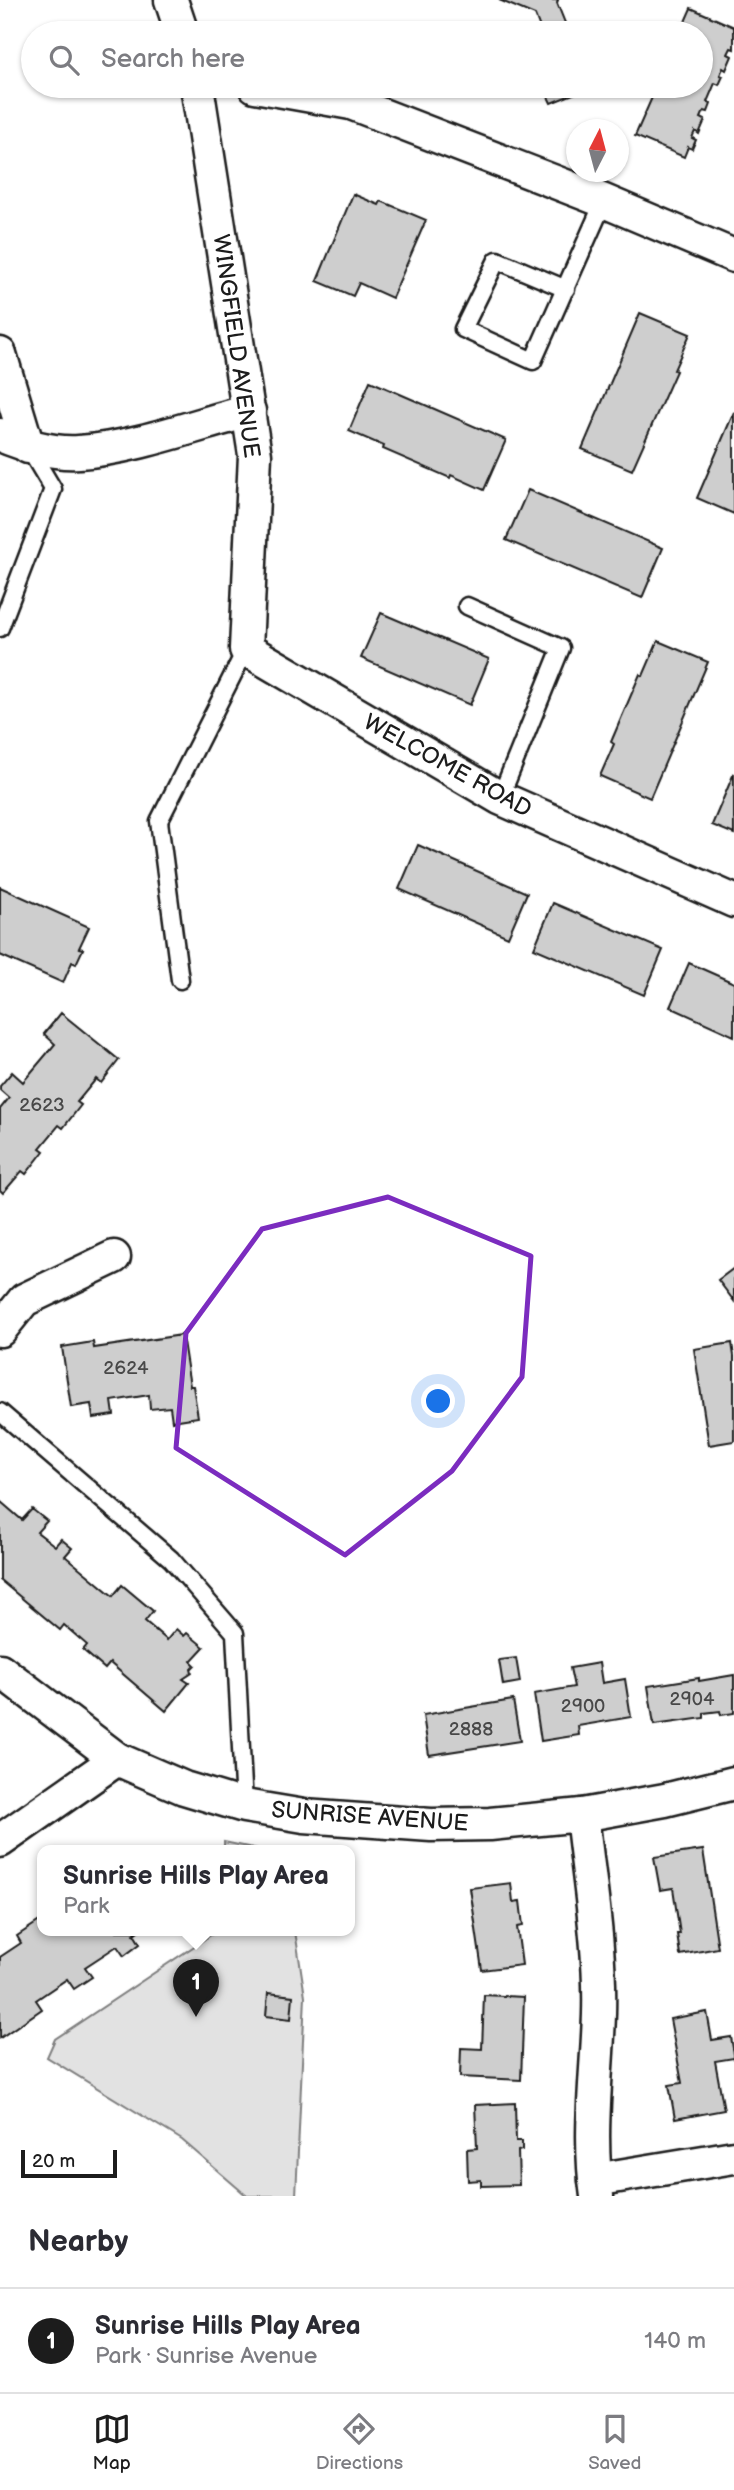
<!DOCTYPE html>
<html lang="en">
<head>
<meta charset="utf-8">
<style>
	:root { --surface:#fff; --page:#f7f7f7; --text:#2b2b33; --muted:#7c7c81; --line:#e1e1e2; --accent:#1c1c1c }
	body { margin:0; font-family:"Balsamiq Sans",sans-serif; background:var(--page); color:var(--text) }
	.compass { position:absolute; left:566px; top:119px; width:63px; height:63px; border-radius:50%; background:var(--surface); box-shadow:0 2px 5px #0004; rotate:6deg }
	.scale { position:absolute; left:21px; bottom:18px; width:96px; box-sizing:border-box; padding-left:7px; border:4px solid #1c1c1c; border-top:0; font-size:19px; line-height:24px; white-space:nowrap; color:#1c1c1c; -webkit-text-stroke:5px #fff; paint-order:stroke }
	.you { position:absolute; left:439px; top:1402px; width:24px; height:24px; margin:-18px; border:5px solid #fff; border-radius:50%; background:#1a73e8; box-shadow:0 0 0 10px #1a73e833 }
	.badge { display:grid; place-items:center; width:46px; height:46px; border-radius:50%; background:var(--accent); color:#fff; font-size:23px; font-weight:700 }
	.pin { position:absolute; translate:-50% -58px; filter:drop-shadow(0 2px 4px #0008) }
	.pin::after { content:''; position:absolute; top:37px; width:24px; height:21px; background:inherit; clip-path:polygon(0 0,100% 0,50% 100%) }
	.popup { position:absolute; left:37px; top:1845px; width:318px; height:91px; box-sizing:border-box; display:grid; place-content:center; border-radius:14px; background:var(--surface); filter:drop-shadow(0 2px 5px #0005); font-size:23px; white-space:nowrap; color:var(--muted) }
	.popup b { font-size:26px; color:var(--text) }
	.popup::after { content:''; position:absolute; left:50%; top:100%; margin-left:-14px; border:14px solid transparent; border-top-color:var(--surface) }
	.list { margin:0; padding:0; list-style:none }
	h2 { display:flex; justify-content:space-between; align-items:center; height:91px; margin:0; padding:0 28px; font-size:30px }
	h2 small { font-size:23px; font-weight:400; color:var(--muted) }
	.list li { display:grid; grid-template-columns:46px 1fr auto; gap:21px; align-items:center; box-sizing:border-box; height:105px; padding:0 28px; border-top:2px solid var(--line) }
	.list b { display:block; font-size:26px; white-space:nowrap }
	.list p { margin:0; font-size:23px; white-space:nowrap; color:var(--muted) }
	.list em { font-size:23px; font-style:normal; color:var(--muted) }
	.icon { flex:none; width:38px; height:38px; fill:none; stroke:currentColor; stroke-width:2; stroke-linecap:round; stroke-linejoin:round }
	.map { position:relative; flex:none; width:734px; height:2196px; overflow:hidden }
	.search { position:absolute; background:var(--surface); box-shadow:0 2px 5px #0004; left:21px; right:21px; top:21px; height:77px; display:flex; align-items:center; gap:18px; box-sizing:border-box; padding:0 24px; border-radius:38px; color:var(--muted); font-size:26px }
	.sheet { height:196px; background:var(--surface) }
	nav { display:flex; justify-content:space-around; align-items:center; box-sizing:border-box; height:98px; border-top:2px solid var(--line); background:var(--surface); font-size:19px; color:var(--muted) }
	nav a { display:grid; justify-items:center; gap:4px }
	nav .on { color:var(--accent) }
	.map>svg:first-child { display:block }
</style>
</head>
<body>
<div class="map">
<svg width="734" height="2196" viewBox="0 0 734 2196">
	<rect width="100%" height="100%" fill="#fff"/>
	<filter id="ink" filterUnits="userSpaceOnUse"><feTurbulence type="fractalNoise" baseFrequency=".0143" numOctaves="2"/><feDisplacementMap in="SourceGraphic" scale="14" xChannelSelector="R" yChannelSelector="G"/><feConvolveMatrix kernelMatrix="1 2 1 2 8 2 1 2 1" color-interpolation-filters="sRGB"/></filter>
	<g filter="url(#ink)">
		<g fill="#e2e2e2" stroke="#7f7f7f" stroke-width="2">
			<polygon points="224,1842 267,1851 224,1851"/>
			<polygon points="217,1931 295,1931 305,1996 296,2196 247,2196 182,2140 47,2057 55,2039"/>
		</g>
		<g fill="#cecece" stroke="#1c1c1c" stroke-width="2">
			<polygon points="499,0 558,0 557,3 569,33 542,33 535,15"/>
			<polygon points="691,8 734,27 734,49 731,48 728,54 732,56 726,70 723,68 720,75 723,76 719,85 715,83 707,102 711,104 708,112 704,111 701,118 705,120 699,134 695,131 692,138 696,140 692,149 688,147 684,157 635,136 657,86 701,86 701,33 680,33"/>
			<polygon points="543,86 590,86 591,87 551,103"/>
			<polygon points="353,194 379,205 381,201 426,220 392,298 359,283 353,296 317,281"/>
			<polygon points="640,313 690,334 674,370 676,371 632,470 582,449"/>
			<polygon points="370,381 506,440 484,490 451,475 450,478 383,449 384,446 349,431"/>
			<polygon points="734,412 734,514 697,498"/>
			<polygon points="528,490 663,548 642,598 506,540"/>
			<polygon points="381,613 489,659 470,705 361,658"/>
			<polygon points="658,641 708,662 650,798 600,776 614,744 611,742 640,674 643,676"/>
			<polygon points="734,773 734,834 712,825"/>
			<polygon points="418,845 527,893 508,937 399,889"/>
			<polygon points="0,887 89,927 79,948 83,949 76,964 72,962 63,983 0,955"/>
			<polygon points="553,903 663,950 644,995 534,948"/>
			<polygon points="689,963 734,983 734,1036 670,1007"/>
			<polygon points="61,1013 119,1060 101,1083 96,1079 77,1102 81,1105 63,1128 59,1125 40,1148 44,1151 26,1174 22,1171 3,1193 0,1190 0,1109 9,1098 0,1090 0,1086 12,1072 23,1082 55,1044 44,1034"/>
			<polygon points="734,1268 734,1301 718,1280"/>
			<polygon points="182,1335 190,1386 193,1386 198,1417 172,1421 170,1407 150,1409 149,1395 112,1401 114,1415 93,1418 91,1404 71,1407 62,1347 93,1342 94,1348"/>
			<polygon points="732,1343 734,1356 734,1441 709,1445 694,1349"/>
			<polygon points="0,1501 22,1520 32,1509 47,1521 37,1532 55,1546 61,1539 72,1548 65,1556 113,1596 122,1585 153,1611 145,1621 167,1640 176,1629 184,1636 187,1633 204,1647 191,1661 195,1665 191,1669 192,1673 183,1679 189,1683 166,1711 110,1663 105,1669 83,1650 87,1645 64,1625 60,1630 0,1580"/>
			<polygon points="516,1658 520,1682 503,1685 499,1660"/>
			<polygon points="599,1663 602,1683 625,1679 631,1717 578,1726 579,1735 541,1741 534,1694 574,1687 570,1668"/>
			<polygon points="734,1675 734,1713 721,1715 720,1711 704,1713 704,1718 654,1725 648,1686 699,1678 699,1681"/>
			<polygon points="513,1700 520,1741 429,1755 423,1715"/>
			<polygon points="703,1850 718,1948 680,1955 677,1934 680,1934 673,1888 660,1890 654,1857"/>
			<polygon points="511,1883 513,1902 520,1901 523,1926 517,1927 522,1965 482,1970 470,1888"/>
			<polygon points="41,1920 42,1931 138,1931 134,1934 140,1944 124,1956 117,1946 85,1967 92,1977 74,1989 67,1979 36,2000 42,2009 0,2038 0,1957 21,1943 17,1936"/>
			<polygon points="268,1993 293,1996 291,2019 266,2016"/>
			<polygon points="484,1995 524,1997 521,2080 460,2077 461,2048 482,2049"/>
			<polygon points="707,2012 712,2040 731,2037 734,2054 734,2058 715,2061 724,2110 675,2119 669,2085 682,2083 670,2019"/>
			<polygon points="515,2103 516,2141 522,2141 522,2150 518,2151 519,2185 481,2186 481,2180 468,2181 467,2149 477,2148 475,2105"/>
		</g>
		<g fill="none" stroke-linecap="round" stroke-linejoin="round">
			<g stroke="#1c1c1c" stroke-width="21">
				<g id="lane">
					<polyline points="566,289 497,260 463,329 533,361 604,201"/>
					<polyline points="467,606 561,648 500,798"/>
					<polyline points="0,628 53,489 28,447"/>
					<polyline points="180,980 159,821 246,649"/>
					<polyline points="0,1412 171,1559 235,1633 244,1806"/>
				</g>
			</g>
			<g stroke="#1c1c1c" stroke-width="37">
				<g id="street">
					<polyline points="171,0 182,33"/>
					<polyline points="197,86 255,455 246,649 500,798 734,901"/>
					<polyline points="255,86 351,103 604,201 734,256"/>
					<polyline points="0,354 28,447"/>
					<path d="M0,435C24,445 52,454 79,452C134,448 196,425 249,411"/>
					<polyline points="0,1330 24,1300 114,1257"/>
					<polyline points="0,1670 117,1759 184,1788 244,1806 304,1816 431,1825 490,1824 582,1815 665,1800 734,1783"/>
					<path d="M582,1815C589,1881 601,1948 599,2014C597,2075 588,2135 597,2196"/>
					<polyline points="0,1841 117,1759"/>
					<polyline points="595,2180 734,2157"/>
				</g>
			</g>
			<use href="#lane" stroke="#fff" stroke-width="16"/>
			<use href="#street" stroke="#fff" stroke-width="32"/>
		</g>
	</g>
	<path fill="none" stroke="#7b2cbf" stroke-width="5" stroke-linejoin="round" d="M388,1197L531,1256L522,1377L452,1471L345,1555L176,1448L186,1333L262,1229Z"/>
	<g text-anchor="middle" stroke-width="5" stroke-linejoin="round" paint-order="stroke">
		<g font-size="19" fill="#484848">
			<text x="42" y="1111">2623</text>
			<text x="126" y="1374">2624</text>
			<text x="692" y="1705">2904</text>
			<text x="583" y="1712">2900</text>
			<text x="471" y="1735">2888</text>
		</g>
		<g font-size="23" fill="#1c1c1c" stroke="#fff">
			<text transform="translate(237 346) rotate(82)" y="8">WINGFIELD AVENUE</text>
			<text transform="translate(448 765) rotate(29)" y="8">WELCOME ROAD</text>
			<text transform="translate(370 1816) rotate(4)" y="8">SUNRISE AVENUE</text>
		</g>
	</g>
</svg>
<svg class="compass" viewBox="-18 -18 36 36"><path d="M0-13l5 13h-10z" fill="#e53935"/><path d="M0 13l5-13h-10z" fill="#7c7c81"/></svg>
<div class="scale">20 m</div>
<div class="you"></div>
<div class="pin badge" style="left:196px;top:2017px">1</div>
<div class="popup"><b>Sunrise Hills Play Area</b>Park</div>
<div class="search"><svg class="icon" aria-label="search" viewBox="0 0 24 24"><circle cx="10" cy="10" r="6"/><path d="M15 15l6 6"/></svg>Search here</div>
</div>
<section class="sheet">
<h2>Nearby<small></small></h2>
<ul class="list">
<li><span class="badge">1</span><div><b>Sunrise Hills Play Area</b><p>Park · Sunrise Avenue</p></div><em>140 m</em></li>
</ul>
</section>
<nav>
<a class="on"><svg class="icon" aria-label="map" viewBox="0 0 24 24"><path d="M3 6l6-2 6 2 6-2v14l-6 2-6-2-6 2zM9 4v14M15 6v14"/></svg>Map</a>
<a><svg class="icon" aria-label="directions" viewBox="0 0 24 24"><path d="M12 3l9 9-9 9-9-9zM9 14v-3h6M13 9l2 2-2 2"/></svg>Directions</a>
<a><svg class="icon" aria-label="saved" viewBox="0 0 24 24"><path d="M7 4h10v16l-5-4-5 4z"/></svg>Saved</a>
</nav>
</body>
</html>
